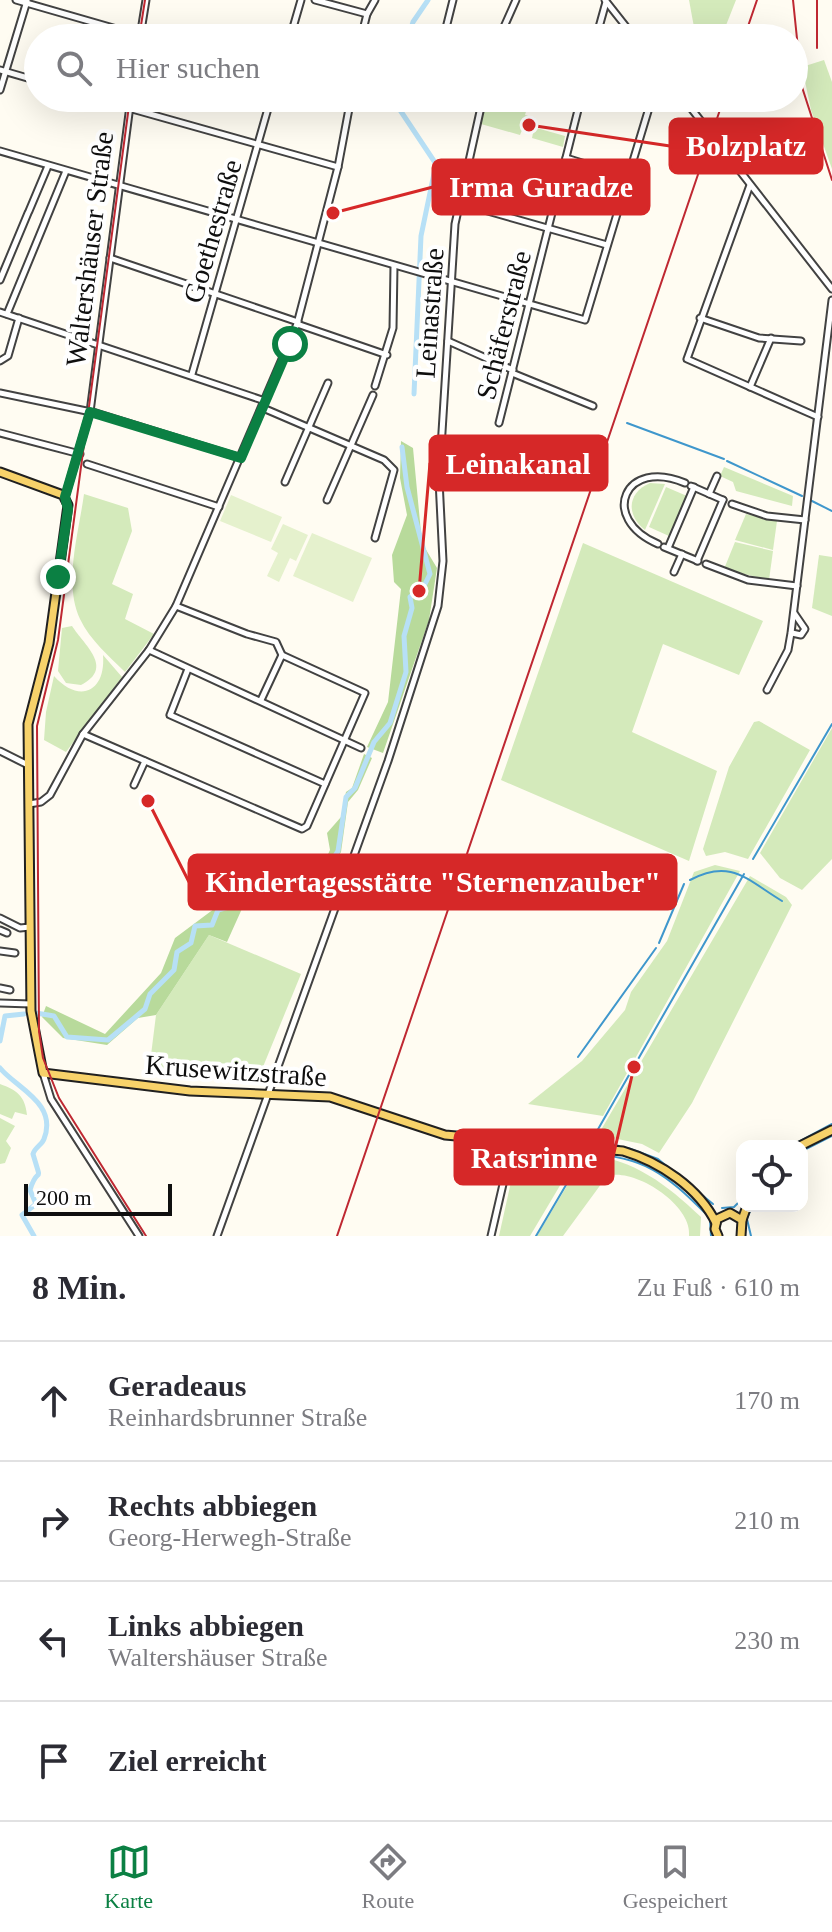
<!DOCTYPE html>
<html lang="de">
<head>
<meta charset="utf-8">
<style>
	:root { --surface:#fff; --page:#f7f7f7; --text:#2b2b33; --muted:#7c7c81; --line:#e1e1e2; --accent:#0b8043 }
	body { margin:0; font-family:Georgia,serif; background:var(--page); color:var(--text) }
	.controls { position:absolute; right:24px; bottom:24px; display:grid; overflow:hidden; border-radius:16px; box-shadow:0 8px 32px #0002 }
	.controls button { width:72px; height:72px; display:grid; place-items:center; padding:0; border:0; border-bottom:2px solid var(--line); background:var(--surface); color:var(--text); font:40px sans-serif }
	.scale { position:absolute; left:24px; bottom:20px; width:148px; box-sizing:border-box; padding-left:8px; border:4px solid #0f0f0f; border-top:0; font-size:22px; line-height:28px; white-space:nowrap; color:#0f0f0f; -webkit-text-stroke:6px #fff; paint-order:stroke }
	.stop { position:absolute; width:24px; height:24px; margin:-18px; border:6px solid #0b8043; border-radius:50%; background:#fff }
	.stop.end { background:#0b8043; border-color:#fff; box-shadow:0 2px 8px #0008 }
	.list { margin:0; padding:0; list-style:none }
	h2 { display:flex; justify-content:space-between; align-items:center; height:104px; margin:0; padding:0 32px; font-size:34px }
	h2 small { font-size:26px; font-weight:400; color:var(--muted) }
	.list li { display:grid; grid-template-columns:52px 1fr auto; gap:24px; align-items:center; box-sizing:border-box; height:120px; padding:0 32px; border-top:2px solid var(--line) }
	.list b { display:block; font-size:30px; white-space:nowrap }
	.list p { margin:0; font-size:26px; white-space:nowrap; color:var(--muted) }
	.list em { font-size:26px; font-style:normal; color:var(--muted) }
	.icon { flex:none; width:44px; height:44px; fill:none; stroke:currentColor; stroke-width:2; stroke-linecap:round; stroke-linejoin:round }
	.map { position:relative; flex:none; width:832px; height:1236px; overflow:hidden }
	.search { position:absolute; background:var(--surface); box-shadow:0 8px 32px #0002; left:24px; right:24px; top:24px; height:88px; display:flex; align-items:center; gap:20px; box-sizing:border-box; padding:0 28px; border-radius:44px; color:var(--muted); font-size:30px }
	.sheet { height:584px; background:var(--surface) }
	nav { display:flex; justify-content:space-around; align-items:center; box-sizing:border-box; height:112px; border-top:2px solid var(--line); background:var(--surface); font-size:22px; color:var(--muted) }
	nav a { display:grid; justify-items:center; gap:4px }
	nav .on { color:var(--accent) }
	.map>svg:first-child { display:block }
</style>
</head>
<body>
<div class="map">
<svg width="832" height="1236" viewBox="0 0 832 1236">
	<rect width="100%" height="100%" fill="#fffcf2"/>
	<g fill="#d4eabb">
		<polygon points="689,0 736,0 721,38 696,38"/>
		<polygon points="824,60 832,82 832,169 811,110 802,67"/>
		<polygon points="488,98 530,98 525,115 535,118 533,127 565,136 563,147 532,138 533,133 522,130 520,135 481,124"/>
		<polygon points="724,467 793,496 792,506 736,491 733,482 720,476"/>
		<path d="M650,483L665,484L645,530C626,515 627,493 650,483Z"/>
		<polygon points="666,487 687,496 669,536 649,527"/>
		<path d="M84,494L128,508L132,531L112,584L133,594L125,619L154,634L125,672C109,656 90,640 80,619C63,583 79,532 84,494Z"/>
		<polygon points="746,514 777,521 773,550 735,540"/>
		<polygon points="735,542 773,551 769,580 724,569"/>
		<polygon points="583,543 763,621 739,675 663,644 632,732 717,771 689,861 501,780"/>
		<polygon points="819,555 832,557 832,616 812,608"/>
		<path d="M72,626C84,645 115,668 81,685L66,683L58,671L62,628Z"/>
		<path d="M103,655L122,677L66,752L44,740L46,712L54,676C79,704 106,692 103,655Z"/>
		<polygon points="759,721 810,750 748,859 725,852 706,856 703,849 729,767 754,722"/>
		<polygon points="832,728 832,859 802,890 780,878 760,853"/>
		<polygon points="715,865 740,871 603,1116 528,1104 582,1061 625,1010 631,992 667,941 694,872"/>
		<polygon points="750,876 786,897 792,905 692,1103 659,1153 642,1144 598,1135"/>
		<polygon points="209,935 301,974 258,1079 204,1079 149,1071 156,1015"/>
		<path d="M0,1084C17,1090 25,1096 27,1115L15,1112L12,1119L0,1114Z"/>
		<polygon points="0,1118 15,1126 6,1141 11,1148 5,1163 0,1164"/>
		<path d="M586,1154C635,1160 666,1184 701,1217L700,1236H689C693,1205 634,1167 607,1176L563,1236H537Z"/>
		<polygon points="516,1159 571,1167 530,1236 499,1236"/>
	</g>
	<g fill="#b8da9b">
		<polygon points="401,441 413,448 422,543 437,568 429,620 383,753 367,747 388,702 401,589 394,582 392,555 407,515 400,478"/>
		<polygon points="364,754 372,758 358,790 348,802 341,852 322,881 303,891 283,882 319,873 330,850 327,833 341,817 346,792 352,788"/>
		<path d="M238,891C257,897 281,892 291,897L268,907L245,902L227,942L209,935L156,1015L138,1018L107,1045L63,1038L42,1017L46,1006L105,1034L161,973L175,938Z"/>
	</g>
	<g fill="#e5f1cd">
		<polygon points="231,495 282,517 271,542 220,521"/>
		<polygon points="283,524 308,535 296,561 290,558 279,582 267,576 278,553 271,549"/>
		<polygon points="312,533 372,558 353,602 293,576"/>
	</g>
	<g fill="none" stroke-linecap="round" stroke-linejoin="round">
		<g stroke="#3f97cc" stroke-width="2">
			<polyline points="627,423 724,459"/>
			<polyline points="727,461 802,496"/>
			<polyline points="810,500 832,511"/>
			<polyline points="753,859 832,724"/>
			<path d="M690,880C731,858 747,880 782,901"/>
			<polyline points="659,943 684,884"/>
			<polyline points="578,1057 656,948"/>
			<polyline points="522,1135 592,1140"/>
			<polyline points="593,1139 619,1146"/>
			<polyline points="589,1145 744,874"/>
			<polyline points="791,1146 832,1124"/>
			<polyline points="628,1148 658,1159 713,1204"/>
			<polyline points="802,1151 832,1136"/>
			<path d="M587,1154C644,1156 666,1174 706,1214"/>
			<polyline points="510,1168 515,1153"/>
			<polyline points="507,1184 509,1174"/>
			<polyline points="722,1208 734,1207 742,1199"/>
			<polyline points="710,1220 711,1236"/>
			<polyline points="536,1236 586,1151"/>
			<polyline points="751,1236 747,1219 752,1206"/>
		</g>
		<g stroke="#b7e0f6" stroke-width="5">
			<polyline points="408,38 413,22 428,0"/>
			<polyline points="392,98 436,164 421,236 414,394"/>
			<polyline points="290,888 319,880 338,851 346,797 355,788 374,742 390,723 406,672 404,636 412,608 410,597 425,584 430,574 407,487 402,447"/>
			<polyline points="36,1013 54,1016 67,1037 108,1040 145,1009 150,994 174,970 177,952 191,943 195,926 212,925 218,910 232,906 240,897 272,902 284,893"/>
			<polyline points="0,1041 5,1016 24,1014"/>
			<path d="M0,1068C16,1088 58,1103 44,1139C42,1145 35,1147 33,1154C43,1188 38,1163 30,1190L36,1204L22,1215L34,1236"/>
		</g>
		<g stroke="#424242" stroke-width="9">
			<g id="minor">
				<polyline points="16,0 148,38"/>
				<polyline points="315,0 367,14"/>
				<polyline points="453,0 446,28 468,38"/>
				<polyline points="605,0 635,38"/>
				<polyline points="140,37 146,0"/>
				<polyline points="290,38 301,0"/>
				<polyline points="361,38 367,14 375,0"/>
				<polyline points="499,38 516,0"/>
				<polyline points="596,38 606,2"/>
				<polyline points="0,70 38,81"/>
				<polyline points="0,90 27,1"/>
				<polyline points="93,98 338,167"/>
				<polyline points="631,98 650,104"/>
				<polyline points="683,98 832,289"/>
				<polyline points="0,151 585,320 652,98"/>
				<polyline points="566,158 627,177"/>
				<polyline points="750,185 687,359 818,417"/>
				<polyline points="463,204 607,245"/>
				<polyline points="29,211 48,166"/>
				<polyline points="110,258 298,322"/>
				<polyline points="0,280 28,213"/>
				<polyline points="0,312 265,401"/>
				<polyline points="7,314 66,171"/>
				<polyline points="700,318 759,338 801,341"/>
				<polyline points="297,324 387,355"/>
				<polyline points="448,341 513,370"/>
				<polyline points="0,361 8,356 19,318"/>
				<polyline points="512,373 593,406"/>
				<polyline points="192,374 271,98"/>
				<polyline points="375,386 393,328 394,266"/>
				<polyline points="750,387 771,338"/>
				<polyline points="0,393 96,413 241,458"/>
				<polyline points="263,408 384,460 394,470 375,538"/>
				<polyline points="499,423 581,98"/>
				<polyline points="0,433 80,454"/>
				<polyline points="87,464 219,507"/>
				<polyline points="285,482 328,383"/>
				<polyline points="691,486 723,500"/>
				<polyline points="709,494 717,476"/>
				<polyline points="65,497 90,412 131,98"/>
				<polyline points="327,500 373,395"/>
				<polyline points="732,504 767,516 805,520"/>
				<path d="M658,544C598,518 625,457 685,483"/>
				<polyline points="664,547 698,561"/>
				<polyline points="668,548 694,487"/>
				<polyline points="697,561 723,500"/>
				<polyline points="706,564 748,580 797,586"/>
				<polyline points="674,572 682,554"/>
				<polyline points="176,606 247,634 276,642 282,655"/>
				<polyline points="792,633 801,635 805,629 794,613"/>
				<polyline points="149,650 361,748"/>
				<polyline points="188,669 170,715 325,784"/>
				<polyline points="767,690 788,650 791,633 832,300"/>
				<polyline points="83,734 302,829 307,826 365,693 282,655 261,700"/>
				<polyline points="0,751 28,765"/>
				<polyline points="134,785 145,761"/>
				<polyline points="29,804 41,802 50,795 83,734 149,650 176,606 297,324 338,167 351,98"/>
				<polyline points="0,918 20,928 30,927"/>
				<polyline points="0,930 7,933"/>
				<polyline points="0,951 15,953"/>
				<polyline points="0,988 10,990"/>
				<polyline points="0,1003 31,1004"/>
				<polyline points="43,1073 51,1099 139,1236"/>
				<polyline points="217,1236 388,761 438,606 443,561 439,480 455,224 483,98"/>
				<polyline points="491,1236 513,1141"/>
			</g>
		</g>
		<g stroke="#202020" stroke-width="11">
			<g id="major">
				<path d="M0,472L63,495L68,505L49,643L28,724L31,1011L43,1073L190,1091L330,1097L445,1135L623,1151C660,1162 699,1188 716,1223"/>
				<polyline points="800,1146 832,1130"/>
				<polyline points="742,1220 747,1206"/>
				<polyline points="718,1236 715,1229 717,1219 730,1213 742,1220 741,1236"/>
			</g>
		</g>
		<use href="#minor" stroke="#fff" stroke-width="5"/>
		<use href="#major" stroke="#f7d26a" stroke-width="7"/>
		<g stroke="#bf2832" stroke-width="2">
			<polyline points="139,38 145,0"/>
			<polyline points="130,98 58,640 37,726 39,1031 43,1058 59,1098 146,1236"/>
		</g>
		<g stroke="#bf2832" stroke-width="2">
			<polyline points="793,0 802,87 832,180"/>
			<polyline points="744,38 757,0"/>
			<polyline points="817,48 817,0"/>
			<polyline points="337,1236 724,98"/>
		</g>
	</g>
	<g fill="none" stroke-linecap="round" stroke-linejoin="round">
		<polyline stroke="#0b8043" stroke-width="10" points="58,577 68,509 65,497 90,412 241,458 290,344"/>
	</g>
	<g text-anchor="middle" stroke-width="8" stroke-linejoin="round" paint-order="stroke">
		<g font-size="28" fill="#0f0f0f" stroke="#fff">
			<text transform="translate(212 231) rotate(-74)" y="10">Goethestraße</text>
			<text transform="translate(89 249) rotate(-83)" y="10">Waltershäuser Straße</text>
			<text transform="translate(429 313) rotate(-86)" y="10">Leinastraße</text>
			<text transform="translate(503 325) rotate(-76)" y="10">Schäferstraße</text>
			<text transform="translate(236 1070) rotate(4)" y="10">Krusewitzstraße</text>
		</g>
	</g>
	<path fill="none" stroke="#d62828" stroke-width="3" d="M529 125L670 146M333 213L433 187M419 591L430 463M148 801L189 882M634 1067L613 1157"/>
	<g fill="#d62828" stroke="#fff" stroke-width="3">
		<circle cx="529" cy="125" r="8"/>
		<circle cx="333" cy="213" r="8"/>
		<circle cx="419" cy="591" r="8"/>
		<circle cx="148" cy="801" r="8"/>
		<circle cx="634" cy="1067" r="8"/>
	</g>
	<g fill="#d62828" stroke="#d62828" stroke-width="3">
		<rect x="670" y="119" width="152" height="54" rx="8"/>
		<rect x="433" y="160" width="216" height="54" rx="8"/>
		<rect x="430" y="436" width="177" height="54" rx="8"/>
		<rect x="189" y="855" width="487" height="54" rx="8"/>
		<rect x="455" y="1130" width="158" height="54" rx="8"/>
	</g>
	<g font-size="30" text-anchor="middle" font-weight="bold" fill="#fff">
		<text x="746" y="156">Bolzplatz</text>
		<text x="541" y="197">Irma Guradze</text>
		<text x="518" y="474">Leinakanal</text>
		<text x="433" y="892">Kindertagesstätte "Sternenzauber"</text>
		<text x="534" y="1168">Ratsrinne</text>
	</g>
</svg>
<div class="controls">
<button><svg class="icon" aria-label="locate" viewBox="0 0 24 24"><circle cx="12" cy="12" r="6"/><path d="M12 2v4M12 18v4M2 12h4M18 12h4"/></svg></button>
</div>
<div class="scale">200 m</div>
<div class="stop" style="left:290px;top:344px"></div>
<div class="stop end" style="left:58px;top:577px"></div>
<div class="search"><svg class="icon" aria-label="search" viewBox="0 0 24 24"><circle cx="10" cy="10" r="6"/><path d="M15 15l6 6"/></svg>Hier suchen</div>
</div>
<section class="sheet">
<h2>8 Min.<small>Zu Fuß · 610 m</small></h2>
<ul class="list">
<li><svg class="icon" aria-label="ahead" viewBox="0 0 24 24"><path d="M12 20V5M6 11l6-6 6 6"/></svg><div><b>Geradeaus</b><p>Reinhardsbrunner Straße</p></div><em>170 m</em></li>
<li><svg class="icon" aria-label="right" viewBox="0 0 24 24"><path d="M7 20v-9h11M14 6l5 5-5 5"/></svg><div><b>Rechts abbiegen</b><p>Georg-Herwegh-Straße</p></div><em>210 m</em></li>
<li><svg class="icon" aria-label="left" viewBox="0 0 24 24"><path d="M17 20v-9H6M10 6l-5 5 5 5"/></svg><div><b>Links abbiegen</b><p>Waltershäuser Straße</p></div><em>230 m</em></li>
<li><svg class="icon" aria-label="arrive" viewBox="0 0 24 24"><path d="M6 21V4h12l-3 4 3 4H6"/></svg><div><b>Ziel erreicht</b></div></li>
</ul>
</section>
<nav>
<a class="on"><svg class="icon" aria-label="map" viewBox="0 0 24 24"><path d="M3 6l6-2 6 2 6-2v14l-6 2-6-2-6 2zM9 4v14M15 6v14"/></svg>Karte</a>
<a><svg class="icon" aria-label="directions" viewBox="0 0 24 24"><path d="M12 3l9 9-9 9-9-9zM9 14v-3h6M13 9l2 2-2 2"/></svg>Route</a>
<a><svg class="icon" aria-label="saved" viewBox="0 0 24 24"><path d="M7 4h10v16l-5-4-5 4z"/></svg>Gespeichert</a>
</nav>
</body>
</html>
